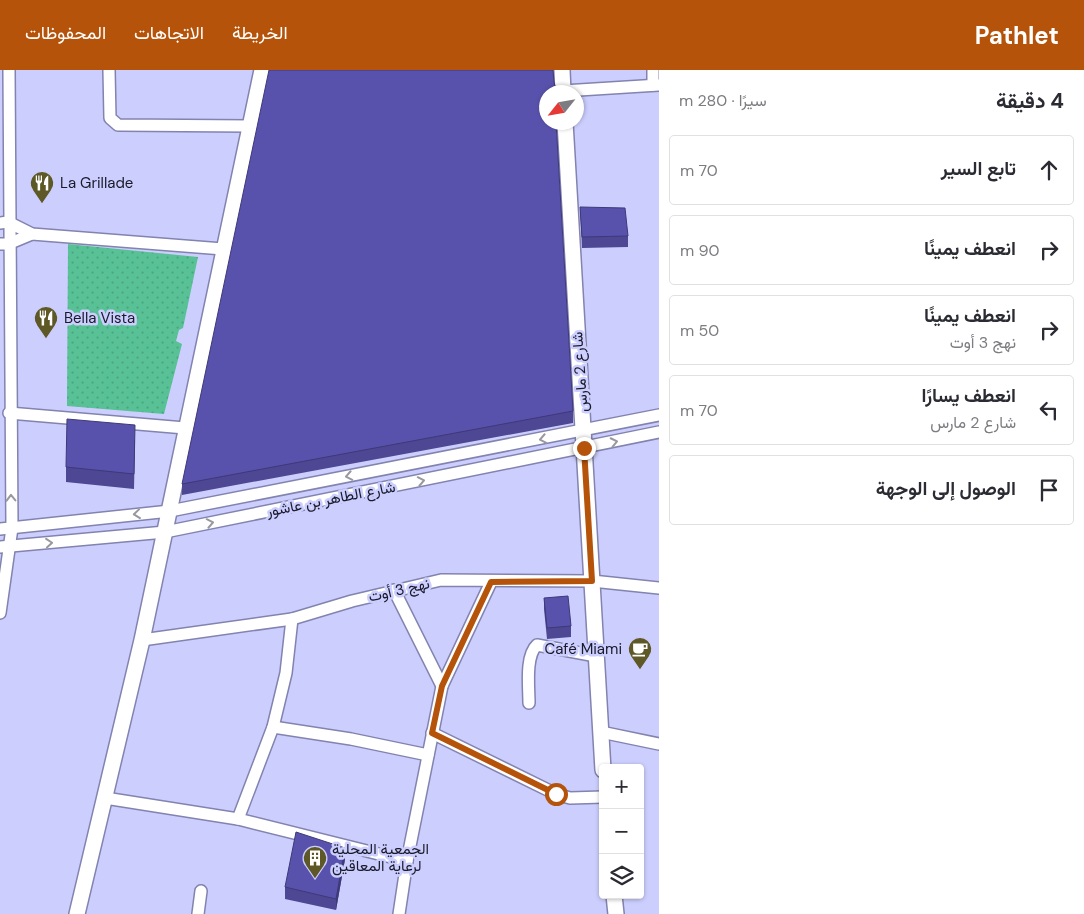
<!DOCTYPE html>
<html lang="ar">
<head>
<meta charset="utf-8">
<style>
	:root { --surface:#fff; --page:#f7f7f7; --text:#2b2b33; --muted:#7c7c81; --line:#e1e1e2; --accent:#b45309 }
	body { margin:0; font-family:"DM Sans",Vazirmatn,sans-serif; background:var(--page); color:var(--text); direction:rtl }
	.controls { position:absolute; right:15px; bottom:15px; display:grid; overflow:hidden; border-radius:5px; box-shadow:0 1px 4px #0004 }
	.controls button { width:45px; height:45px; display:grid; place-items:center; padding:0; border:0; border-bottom:1px solid var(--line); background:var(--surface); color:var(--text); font:25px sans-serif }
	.compass { position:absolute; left:539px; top:15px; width:45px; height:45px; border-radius:50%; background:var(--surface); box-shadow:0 1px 4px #0004; rotate:239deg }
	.stop { position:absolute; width:15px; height:15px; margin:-11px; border:4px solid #b45309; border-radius:50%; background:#fff }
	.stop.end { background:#b45309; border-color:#fff; box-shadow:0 1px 5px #0008 }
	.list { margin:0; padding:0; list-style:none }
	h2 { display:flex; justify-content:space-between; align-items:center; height:65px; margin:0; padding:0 20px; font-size:21px }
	h2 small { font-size:16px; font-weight:400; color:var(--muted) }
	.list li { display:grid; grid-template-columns:32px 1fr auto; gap:15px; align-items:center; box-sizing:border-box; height:70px; margin:0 10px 10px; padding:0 10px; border:1px solid var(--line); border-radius:5px }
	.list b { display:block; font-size:19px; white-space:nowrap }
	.list p { margin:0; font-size:16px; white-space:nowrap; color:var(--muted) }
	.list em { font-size:16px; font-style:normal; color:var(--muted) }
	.icon { flex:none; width:28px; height:28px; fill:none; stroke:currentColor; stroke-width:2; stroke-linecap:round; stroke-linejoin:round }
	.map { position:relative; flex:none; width:659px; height:844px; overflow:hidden; direction:ltr }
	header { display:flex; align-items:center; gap:30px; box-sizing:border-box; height:70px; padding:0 25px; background:var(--accent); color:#fff }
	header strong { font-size:24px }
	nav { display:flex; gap:28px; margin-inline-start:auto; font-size:18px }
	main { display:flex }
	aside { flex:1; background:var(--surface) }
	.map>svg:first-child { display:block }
</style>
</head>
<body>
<header>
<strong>Pathlet</strong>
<nav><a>الخريطة</a><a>الاتجاهات</a><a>المحفوظات</a></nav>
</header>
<main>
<aside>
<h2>4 دقيقة<small>سيرًا · 280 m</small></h2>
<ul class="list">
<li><svg class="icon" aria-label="ahead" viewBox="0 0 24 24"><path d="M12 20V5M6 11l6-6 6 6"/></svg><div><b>تابع السير</b></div><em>70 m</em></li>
<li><svg class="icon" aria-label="right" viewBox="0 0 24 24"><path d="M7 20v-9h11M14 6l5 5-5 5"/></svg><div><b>انعطف يمينًا</b></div><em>90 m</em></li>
<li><svg class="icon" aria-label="right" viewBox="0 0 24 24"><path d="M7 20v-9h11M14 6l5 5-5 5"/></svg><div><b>انعطف يمينًا</b><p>نهج 3 أوت</p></div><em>50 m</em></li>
<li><svg class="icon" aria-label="left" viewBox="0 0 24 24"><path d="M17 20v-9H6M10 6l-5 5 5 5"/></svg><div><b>انعطف يسارًا</b><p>شارع 2 مارس</p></div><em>70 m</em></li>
<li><svg class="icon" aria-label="arrive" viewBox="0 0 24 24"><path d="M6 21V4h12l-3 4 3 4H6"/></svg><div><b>الوصول إلى الوجهة</b></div></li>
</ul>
</aside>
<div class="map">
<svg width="659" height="844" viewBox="0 0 659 844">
	<defs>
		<pattern id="grass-dots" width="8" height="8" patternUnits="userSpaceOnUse" patternTransform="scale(1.25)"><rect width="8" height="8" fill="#58c195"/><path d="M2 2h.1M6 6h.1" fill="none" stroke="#4ca581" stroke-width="1.8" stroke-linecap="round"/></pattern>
	</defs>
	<rect width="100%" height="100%" fill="#cccefe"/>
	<polygon fill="url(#grass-dots)" points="68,174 198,187 183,258 179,260 176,271 182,274 164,344 67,336"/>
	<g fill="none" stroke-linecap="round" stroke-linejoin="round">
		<g stroke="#8283af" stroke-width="14">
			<g id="street">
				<polyline points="109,0 110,48 118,55 250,56"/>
				<polyline points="653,15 653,0"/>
				<polyline points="563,21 659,15"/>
				<polyline points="0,153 8,152 32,164 223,179"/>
				<polyline points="0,174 8,174 32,164"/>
				<polyline points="9,343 185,358"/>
				<polyline points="0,459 170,441 659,345"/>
				<polyline points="0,477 165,462 659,362"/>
				<polyline points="394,520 442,616"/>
				<polyline points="0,543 12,458 9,0"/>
				<polyline points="142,570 292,549 352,531 441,510 592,511 659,518"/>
				<path d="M529,633C529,617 525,586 537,575L596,586"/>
				<polyline points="273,657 351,669 428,685"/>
				<polyline points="601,662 659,674"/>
				<polyline points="432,663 556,724 570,728 603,727"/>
				<polyline points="105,728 238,749 407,791"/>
				<polyline points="238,749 273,657 286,603 292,549"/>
				<polyline points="198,844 201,821"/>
				<polyline points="399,844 407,791 442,616 491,512"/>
			</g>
		</g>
		<g stroke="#8283af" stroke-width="18">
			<g id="secondary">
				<polyline points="562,0 563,22"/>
				<polyline points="565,52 603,700"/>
				<polyline points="614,825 616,844"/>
				<polyline points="77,844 142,570 262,0"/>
			</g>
		</g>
		<use href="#street" stroke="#fff" stroke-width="11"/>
		<use href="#secondary" stroke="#fff" stroke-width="15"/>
	</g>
	<g fill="#4d4794">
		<polygon points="546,22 573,341 573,353 182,425 182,414"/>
		<polygon points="580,137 628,166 628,177 582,178"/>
		<polygon points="135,370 134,419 66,412 66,397"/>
		<polygon points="544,528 571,556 571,567 547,569 544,539"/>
		<polygon points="345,789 336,840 285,829 285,817"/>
	</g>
	<polygon fill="#3e3978" points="345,778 345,789 336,840 336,829"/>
	<g fill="#5952ac" stroke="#3e3978">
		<polygon points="269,0 553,0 554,12 555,16 563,20 563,22 546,22 546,52 556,52 573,341 182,414"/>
		<polygon points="580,137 625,138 628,166 582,167"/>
		<polygon points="67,349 135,355 134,404 66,397"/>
		<polygon points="568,526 571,556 547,558 544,528"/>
		<polygon points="296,762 345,778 336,829 285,817"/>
	</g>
	<defs><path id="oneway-chevron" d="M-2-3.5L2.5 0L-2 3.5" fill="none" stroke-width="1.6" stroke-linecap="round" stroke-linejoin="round" transform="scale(1.25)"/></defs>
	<g stroke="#98989f">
		<use href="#oneway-chevron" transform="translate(543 369) rotate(169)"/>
		<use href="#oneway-chevron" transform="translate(614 372) rotate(-12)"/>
		<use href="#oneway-chevron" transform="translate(349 406) rotate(169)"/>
		<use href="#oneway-chevron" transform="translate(421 411) rotate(-11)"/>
		<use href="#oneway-chevron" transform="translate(11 428) rotate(-91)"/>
		<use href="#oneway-chevron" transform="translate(137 444) rotate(174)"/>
		<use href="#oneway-chevron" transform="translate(210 453) rotate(-11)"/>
		<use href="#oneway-chevron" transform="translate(49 473) rotate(-5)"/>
	</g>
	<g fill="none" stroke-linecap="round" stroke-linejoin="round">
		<polyline stroke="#b45309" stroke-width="6" points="556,724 432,663 442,616 491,512 592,511 584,378"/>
	</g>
	<defs>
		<g id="restaurant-pin" transform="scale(1.25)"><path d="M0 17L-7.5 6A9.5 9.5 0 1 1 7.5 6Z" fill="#5d5825" stroke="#cccefe"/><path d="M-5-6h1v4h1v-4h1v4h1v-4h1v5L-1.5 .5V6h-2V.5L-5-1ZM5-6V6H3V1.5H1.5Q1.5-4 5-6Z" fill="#fff"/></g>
		<g id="cafe-pin" transform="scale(1.25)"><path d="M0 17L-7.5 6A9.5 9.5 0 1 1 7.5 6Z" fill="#5d5825" stroke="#cccefe"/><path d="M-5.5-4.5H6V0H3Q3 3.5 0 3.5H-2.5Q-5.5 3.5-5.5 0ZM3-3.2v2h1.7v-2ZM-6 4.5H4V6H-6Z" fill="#fff"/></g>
		<g id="building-pin" transform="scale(1.25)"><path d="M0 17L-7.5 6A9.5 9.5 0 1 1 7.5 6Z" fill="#5d5825" stroke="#cccefe"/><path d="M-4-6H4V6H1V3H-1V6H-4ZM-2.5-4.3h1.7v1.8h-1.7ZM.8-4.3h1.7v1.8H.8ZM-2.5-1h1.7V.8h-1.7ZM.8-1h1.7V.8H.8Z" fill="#fff"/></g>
	</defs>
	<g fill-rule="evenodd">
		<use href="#restaurant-pin" x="42" y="113"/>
		<use href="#restaurant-pin" x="46" y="248"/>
		<use href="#cafe-pin" x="640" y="579"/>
		<use href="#building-pin" x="315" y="788"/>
	</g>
	<g text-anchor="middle" stroke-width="5" stroke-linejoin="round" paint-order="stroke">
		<g font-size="15" fill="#19192a" stroke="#cccefe" text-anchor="start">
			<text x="60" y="118">La Grillade</text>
			<text x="64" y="253">Bella Vista</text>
			<text x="622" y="584" text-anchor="end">Café Miami</text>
			<text x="332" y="784">الجمعية المحلية<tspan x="332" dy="17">لرعاية المعاقين</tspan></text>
		</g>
		<g font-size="15" fill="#19192a" stroke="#cccefe">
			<text transform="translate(580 302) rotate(-94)" y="5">شارع 2 مارس</text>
			<text transform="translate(331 429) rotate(-11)" y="5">شارع الطاهر بن عاشور</text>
			<text transform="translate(399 520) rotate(-13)" y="5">نهج 3 أوت</text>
		</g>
	</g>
</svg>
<div class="controls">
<button>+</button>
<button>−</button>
<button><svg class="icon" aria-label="layers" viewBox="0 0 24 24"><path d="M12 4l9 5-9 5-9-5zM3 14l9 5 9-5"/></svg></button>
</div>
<svg class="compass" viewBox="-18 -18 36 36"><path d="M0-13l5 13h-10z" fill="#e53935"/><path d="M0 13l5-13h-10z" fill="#7c7c81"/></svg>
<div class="stop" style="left:556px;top:724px"></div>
<div class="stop end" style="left:584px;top:378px"></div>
</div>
</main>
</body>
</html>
